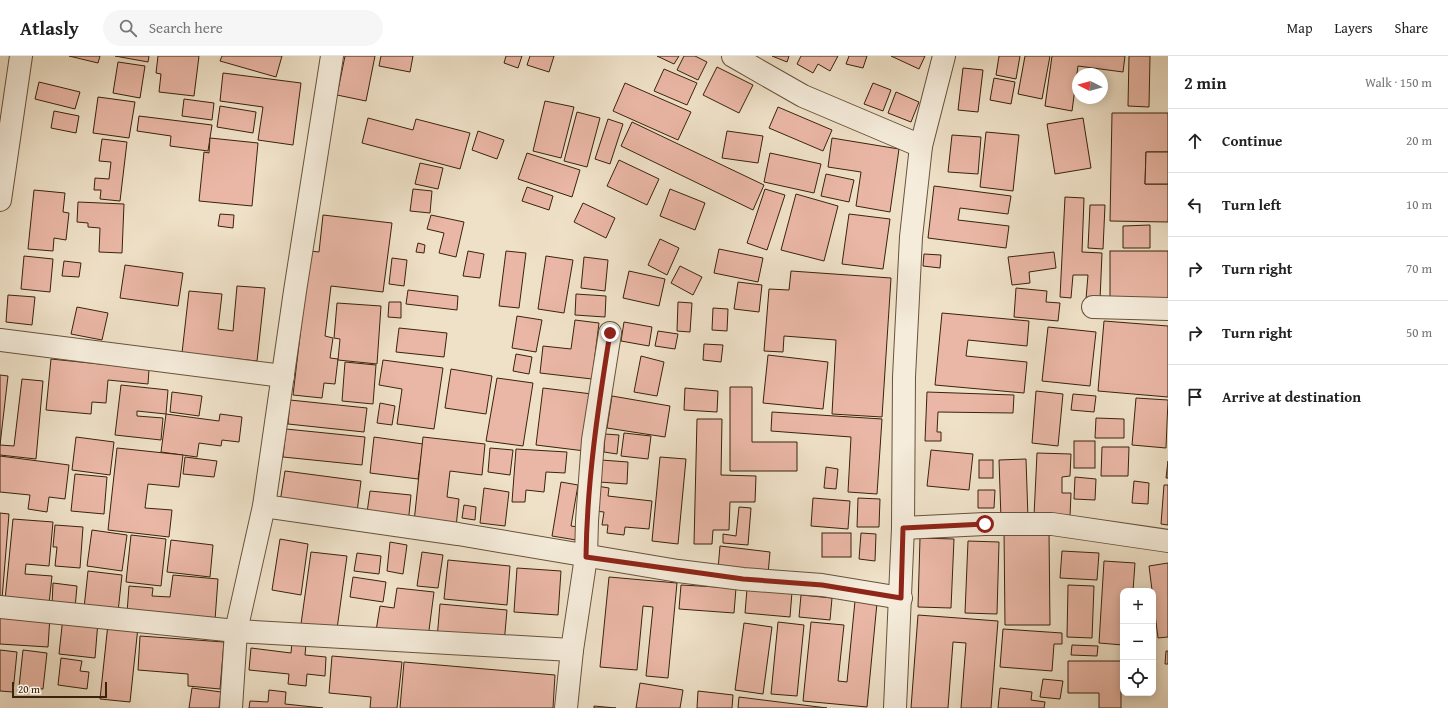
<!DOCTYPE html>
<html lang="en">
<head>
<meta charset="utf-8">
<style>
	:root { --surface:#fff; --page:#f6f6f6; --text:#222; --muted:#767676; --line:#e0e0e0 }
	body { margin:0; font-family:"Gentium Book Plus",serif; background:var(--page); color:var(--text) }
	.controls { position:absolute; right:12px; bottom:12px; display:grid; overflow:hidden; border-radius:8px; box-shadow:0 2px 10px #0003 }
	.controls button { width:36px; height:36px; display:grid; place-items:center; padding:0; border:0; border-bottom:1px solid var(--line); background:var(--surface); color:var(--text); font:20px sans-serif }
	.compass { position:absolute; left:1072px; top:12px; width:36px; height:36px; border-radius:50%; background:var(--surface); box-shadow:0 2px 10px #0003; rotate:276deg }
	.scale { position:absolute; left:12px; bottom:10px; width:95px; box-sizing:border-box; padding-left:4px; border:2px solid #39230c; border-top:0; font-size:11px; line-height:14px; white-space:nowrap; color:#39230c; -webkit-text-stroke:3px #f5ecdb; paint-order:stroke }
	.stop { position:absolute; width:12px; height:12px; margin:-9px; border:3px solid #8f2418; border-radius:50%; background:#fff }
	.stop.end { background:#8f2418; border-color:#fff; box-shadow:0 1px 4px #0008 }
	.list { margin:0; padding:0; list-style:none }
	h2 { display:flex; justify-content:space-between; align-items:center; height:52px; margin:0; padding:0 16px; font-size:17px }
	h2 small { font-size:13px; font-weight:400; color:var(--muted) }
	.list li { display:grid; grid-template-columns:26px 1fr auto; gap:12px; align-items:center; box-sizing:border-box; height:64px; padding:0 16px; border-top:1px solid var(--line) }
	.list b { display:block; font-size:15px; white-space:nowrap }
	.list em { font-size:13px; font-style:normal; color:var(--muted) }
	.icon { flex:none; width:22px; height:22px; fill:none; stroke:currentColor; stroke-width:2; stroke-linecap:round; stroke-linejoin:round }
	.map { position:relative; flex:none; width:1168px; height:652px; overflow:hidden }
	header { display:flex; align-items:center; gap:24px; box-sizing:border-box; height:56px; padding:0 20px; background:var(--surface); border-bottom:1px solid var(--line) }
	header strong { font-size:19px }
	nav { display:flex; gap:22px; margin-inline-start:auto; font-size:14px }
	.search { width:280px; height:36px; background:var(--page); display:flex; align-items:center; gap:10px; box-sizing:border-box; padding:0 14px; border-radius:22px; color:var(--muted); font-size:15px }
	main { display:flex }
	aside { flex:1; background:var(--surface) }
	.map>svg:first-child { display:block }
</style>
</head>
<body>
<header>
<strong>Atlasly</strong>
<div class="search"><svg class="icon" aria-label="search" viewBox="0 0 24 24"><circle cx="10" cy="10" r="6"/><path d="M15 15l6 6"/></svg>Search here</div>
<nav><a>Map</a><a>Layers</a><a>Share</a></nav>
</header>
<main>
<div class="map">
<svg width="1168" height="652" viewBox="0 0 1168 652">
	<rect width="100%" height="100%" fill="#efe1c8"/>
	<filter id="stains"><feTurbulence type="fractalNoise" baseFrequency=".005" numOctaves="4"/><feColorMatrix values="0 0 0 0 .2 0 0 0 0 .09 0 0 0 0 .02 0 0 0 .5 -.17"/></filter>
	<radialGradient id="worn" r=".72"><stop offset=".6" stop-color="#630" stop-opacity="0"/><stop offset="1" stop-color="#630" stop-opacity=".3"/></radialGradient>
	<g fill="#eab7a6" stroke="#39230c">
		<polygon points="69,0 100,0 98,7"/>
		<polygon points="115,0 149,0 148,6"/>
		<polygon points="158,0 199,0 194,40 159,36 161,18 156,17"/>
		<polygon points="222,0 282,0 276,21 220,5"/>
		<polygon points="345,0 375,0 366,45 337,39"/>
		<polygon points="381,0 413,0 410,16 379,10"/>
		<polygon points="506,0 522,0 518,12 504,7"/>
		<polygon points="530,0 554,0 549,16 527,9"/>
		<polygon points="657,0 679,0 674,8"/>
		<polygon points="684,0 695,0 707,6 698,24 677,14"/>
		<polygon points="772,0 789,0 787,6"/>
		<polygon points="801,0 838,0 830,15 818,8 813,17 797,8"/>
		<polygon points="849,0 867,0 863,12 846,8"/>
		<polygon points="891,0 925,0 919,13"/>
		<polygon points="999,0 1020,0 1016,23 996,19"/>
		<polygon points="1025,0 1050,0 1042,43 1018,38"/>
		<polygon points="1052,0 1125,0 1123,16 1078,10 1072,55 1045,50"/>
		<polygon points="1129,0 1150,0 1149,51 1128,50"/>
		<polygon points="118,6 145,10 140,42 113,37"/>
		<polygon points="717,11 753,29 739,57 703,39"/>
		<polygon points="963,12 983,14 978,56 958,54"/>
		<polygon points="664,13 697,27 687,49 654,35"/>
		<polygon points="223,17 301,27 293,89 258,84 263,51 220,45"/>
		<polygon points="994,22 1015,26 1011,48 990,44"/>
		<polygon points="39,26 80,36 75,53 35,43"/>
		<polygon points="625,27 691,56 678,84 613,55"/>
		<polygon points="873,27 891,34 883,55 864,48"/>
		<polygon points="896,36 919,46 911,66 888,57"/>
		<polygon points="98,41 135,46 129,82 93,77"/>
		<polygon points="184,43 214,47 212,64 182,60"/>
		<polygon points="545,45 574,51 561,102 533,95"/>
		<polygon points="220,50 256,56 253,77 217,71"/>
		<polygon points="778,51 832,74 823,95 769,72"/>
		<polygon points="54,55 79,60 76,77 51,72"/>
		<polygon points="577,56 600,62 587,111 564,105"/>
		<polygon points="1112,57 1168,57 1168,96 1146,96 1145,128 1168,128 1168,166 1110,165"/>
		<polygon points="139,60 212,69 208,95 170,90 171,80 137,75"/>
		<polygon points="368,62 413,74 416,63 470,77 460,113 362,87"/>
		<polygon points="1083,62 1091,112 1055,118 1047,68"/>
		<polygon points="608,63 623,68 610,108 595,103"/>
		<polygon points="632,66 764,129 753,154 621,90"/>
		<polygon points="478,75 504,84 497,103 472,94"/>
		<polygon points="727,75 763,80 758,107 722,102"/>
		<polygon points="986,76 1019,79 1013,135 980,131"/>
		<polygon points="952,79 981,81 978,118 948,116"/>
		<polygon points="210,82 258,87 252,150 199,145 204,96 209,97"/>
		<polygon points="832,82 899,93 890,156 856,150 861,116 828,111"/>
		<polygon points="102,83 127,86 120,145 100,143 101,134 94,134 95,122 109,123 111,106 99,105"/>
		<polygon points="1146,96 1168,96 1168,128 1145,128"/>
		<polygon points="527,97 580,114 572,141 518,123"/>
		<polygon points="770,97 821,108 814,137 764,126"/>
		<polygon points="619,104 659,123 647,149 607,130"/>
		<polygon points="420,107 443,112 438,133 415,128"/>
		<polygon points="826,118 854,124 849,146 821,140"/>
		<polygon points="934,130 1011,140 1008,158 960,152 958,164 1009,170 1006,192 928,182"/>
		<polygon points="527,131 553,140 549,154 522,145"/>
		<polygon points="413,133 432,135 430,157 410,155"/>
		<polygon points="670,133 705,147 695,174 660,160"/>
		<polygon points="765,133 785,139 767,194 747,187"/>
		<polygon points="34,134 65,137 63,156 69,157 66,184 54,182 53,195 28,193"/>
		<polygon points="796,138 838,150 824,205 781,194"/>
		<polygon points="1065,141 1084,142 1082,196 1102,197 1100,244 1086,243 1088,219 1073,219 1071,242 1060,241"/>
		<polygon points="78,146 124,148 122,197 99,196 100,172 88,171 88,167 77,166"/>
		<polygon points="583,147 615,162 606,182 574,166"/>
		<polygon points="1090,149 1105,149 1103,193 1088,192"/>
		<polygon points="220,158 234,159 233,172 218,170"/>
		<polygon points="849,158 890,163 883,213 842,208"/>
		<polygon points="323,159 392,167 383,236 331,230 325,280 333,282 330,302 338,303 335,328 324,327 322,342 293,339 310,195 319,196"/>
		<polygon points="431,159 464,166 456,201 439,197 444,177 427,173"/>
		<polygon points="1150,169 1150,192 1123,192 1123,170"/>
		<polygon points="660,183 679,192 667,219 648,209"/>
		<polygon points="418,187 425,189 424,197 416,196"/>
		<polygon points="719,193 763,202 758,226 714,217"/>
		<polygon points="468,195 484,198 480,222 463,220"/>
		<polygon points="506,195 526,197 519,252 499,250"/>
		<rect x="1110" y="195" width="58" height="49"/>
		<polygon points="1054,196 1056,212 1029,216 1030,227 1012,229 1008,201"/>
		<polygon points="924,198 941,199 940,212 923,210"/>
		<polygon points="24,200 53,203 50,236 21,233"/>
		<polygon points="546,200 573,204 564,257 538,253"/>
		<polygon points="584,201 608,204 605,235 581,232"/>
		<polygon points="392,202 407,204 404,230 389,228"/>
		<polygon points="64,205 81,207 79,221 62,220"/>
		<polygon points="125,209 183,217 178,250 120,242"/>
		<polygon points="680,210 702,221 693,239 671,227"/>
		<polygon points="629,215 665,223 659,250 623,242"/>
		<polygon points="791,215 891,222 882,361 832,358 836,284 784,280 783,296 764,295 769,233 789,234"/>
		<polygon points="738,226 762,229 759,256 734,253"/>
		<polygon points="237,230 265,232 257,305 182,297 189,235 222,238 218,273 233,275"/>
		<polygon points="1016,232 1047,235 1046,246 1060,247 1058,265 1014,261"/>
		<polygon points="408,234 458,240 457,254 406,248"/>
		<polygon points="576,238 606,240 605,261 575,259"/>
		<polygon points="8,239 35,241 32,269 6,266"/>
		<polygon points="389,246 401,246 401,262 388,261"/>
		<polygon points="678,246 692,247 690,276 677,275"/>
		<polygon points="337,247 381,250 377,308 338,304 340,283 334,282"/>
		<polygon points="77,251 108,257 102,284 71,278"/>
		<polygon points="713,252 728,253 727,275 712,274"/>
		<polygon points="942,257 1029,265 1027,290 968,284 966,300 1027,306 1024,337 935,329"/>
		<polygon points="517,260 542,264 536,296 512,292"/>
		<polygon points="575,264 599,267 592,323 540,317 543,290 571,293"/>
		<polygon points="1104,265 1168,270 1168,341 1098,335"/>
		<polygon points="624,266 652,271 649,290 621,285"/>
		<polygon points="1048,271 1096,276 1090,330 1042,325"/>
		<polygon points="399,272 447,277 444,301 396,296"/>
		<polygon points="658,275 678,278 675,293 655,290"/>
		<polygon points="704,288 723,289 721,306 703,304"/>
		<polygon points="516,298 532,301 529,318 513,315"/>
		<polygon points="768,299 828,306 823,353 763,347"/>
		<polygon points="641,300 664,306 657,340 634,336"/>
		<polygon points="51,303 149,313 148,328 108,324 106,347 92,346 91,358 46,354"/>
		<polygon points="383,304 443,312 434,373 397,368 402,333 379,329"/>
		<polygon points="345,306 376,309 373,348 342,345"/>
		<polygon points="451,313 492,320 486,358 445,352"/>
		<polygon points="0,319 8,320 0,389 14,390 22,323 43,325 36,403 0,399"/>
		<polygon points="497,322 533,327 523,390 486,385"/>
		<polygon points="121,329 168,334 166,358 137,355 137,360 163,362 161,384 115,379"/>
		<polygon points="730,331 752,331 752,386 797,386 797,415 730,415"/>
		<polygon points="543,332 592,338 585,395 536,389"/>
		<polygon points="685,332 718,335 717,356 684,354"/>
		<polygon points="1036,335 1063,338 1058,390 1032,387"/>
		<polygon points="172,336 202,340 199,360 170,356"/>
		<polygon points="927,336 1014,339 1013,357 938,356 937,376 941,376 941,385 925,385"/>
		<polygon points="1073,338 1096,340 1094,356 1071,354"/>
		<polygon points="612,340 670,350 665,381 607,372"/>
		<polygon points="1136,342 1168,344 1166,392 1132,389"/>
		<polygon points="290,344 367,352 364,376 288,368"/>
		<polygon points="380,347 395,350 392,369 377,367"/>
		<polygon points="772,356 882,363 877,438 848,436 851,381 771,375"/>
		<polygon points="166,358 219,365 220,358 242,361 239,386 222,384 221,390 199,387 197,401 161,396"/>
		<polygon points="1096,362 1124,363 1124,382 1095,382"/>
		<polygon points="697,363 722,363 721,419 756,420 755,446 730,446 729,474 713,474 712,488 694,488"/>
		<polygon points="286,373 365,381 362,409 283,401"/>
		<polygon points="624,377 651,380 648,403 621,400"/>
		<polygon points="605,378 619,379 617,398 604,396"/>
		<polygon points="76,381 114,386 110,419 72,414"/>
		<polygon points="374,381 423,388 418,423 370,417"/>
		<polygon points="423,381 485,388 482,419 450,415 447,441 459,443 456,471 414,466"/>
		<rect x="1074" y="385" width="21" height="27"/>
		<polygon points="1102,391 1129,391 1128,420 1101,420"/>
		<polygon points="117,392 183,399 179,431 148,428 145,452 172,454 169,481 108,474"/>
		<polygon points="490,392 513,394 510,419 488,416"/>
		<polygon points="516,393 567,396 565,417 546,416 544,436 526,434 525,446 512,446"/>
		<polygon points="931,394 973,398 969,434 927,430"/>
		<polygon points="1037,397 1071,398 1070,420 1062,421 1062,437 1071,437 1070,461 1034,460"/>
		<polygon points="0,400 69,409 65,443 49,441 47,456 28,453 30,439 0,436"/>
		<polygon points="185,401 217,405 214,421 183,418"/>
		<polygon points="660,401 686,403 678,488 652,485"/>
		<polygon points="1026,403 1028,462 1001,463 999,404"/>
		<polygon points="601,404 628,406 627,428 599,426"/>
		<rect x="979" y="404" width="14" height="18"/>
		<polygon points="1168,405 1168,422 1166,422"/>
		<polygon points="826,411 838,413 836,433 824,432"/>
		<polygon points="285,415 361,425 357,456 280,446"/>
		<polygon points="75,418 107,421 104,458 71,455"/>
		<polygon points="1075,421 1096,423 1095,444 1074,443"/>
		<polygon points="1134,425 1149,427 1148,448 1132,447"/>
		<polygon points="561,426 578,429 571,470 578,471 576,484 552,480"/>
		<polygon points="1164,429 1168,429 1168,469 1161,468"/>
		<polygon points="597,430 609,432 608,440 652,445 649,473 625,471 624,479 607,477 608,469 602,469 604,456 594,455"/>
		<polygon points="484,432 509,436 505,470 480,467"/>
		<polygon points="978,434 995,434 994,452 978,452"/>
		<polygon points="370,435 411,439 408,468 366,464"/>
		<polygon points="813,442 850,445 848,473 811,470"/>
		<polygon points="858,442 880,443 879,471 857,471"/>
		<polygon points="464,449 476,451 475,464 462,462"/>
		<polygon points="739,451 751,452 748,489 723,487 723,478 736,480"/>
		<polygon points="0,457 9,458 2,543 0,543"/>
		<polygon points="13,463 53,466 49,510 26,508 25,518 52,520 49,548 5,544"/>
		<polygon points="55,469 83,471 80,512 55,510 57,491 53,491"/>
		<polygon points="92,474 127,479 122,515 87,510"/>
		<polygon points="1004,475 1049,475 1050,569 1005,569"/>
		<rect x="822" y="477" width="29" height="24"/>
		<polygon points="861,477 876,478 875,505 859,503"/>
		<polygon points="131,479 166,483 161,530 126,526"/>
		<polygon points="920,482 954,483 951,552 918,551"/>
		<polygon points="280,483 308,488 301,539 272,534"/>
		<polygon points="171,484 213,489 210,521 167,516"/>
		<polygon points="968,485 999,486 997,558 965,557"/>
		<polygon points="390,486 407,489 403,518 387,515"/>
		<polygon points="720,490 770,496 768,518 718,513"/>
		<polygon points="1062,495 1099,497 1097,524 1060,522"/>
		<polygon points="311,496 347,500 337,573 301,568"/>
		<polygon points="422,496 443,499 438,532 417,530"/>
		<polygon points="357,497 381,500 379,518 354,515"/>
		<polygon points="448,504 510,510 507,549 444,543"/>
		<polygon points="1104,505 1135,507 1133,535 1123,535 1123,589 1099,587"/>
		<polygon points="1168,507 1168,581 1158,582 1149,510"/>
		<polygon points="517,512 561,515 558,559 514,556"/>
		<polygon points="88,515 122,519 118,556 84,552"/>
		<polygon points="173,519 218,523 215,564 127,557 129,530 153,532 152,540 170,541"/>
		<polygon points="353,521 386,526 383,546 350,541"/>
		<polygon points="609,521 677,527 668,622 646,620 653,551 643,550 637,614 600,611"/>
		<polygon points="53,527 77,530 75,552 52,549"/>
		<polygon points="681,529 736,532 734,557 679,553"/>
		<polygon points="1068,529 1094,530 1092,582 1067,581"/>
		<polygon points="397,532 434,536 428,582 376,575 380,550 394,552"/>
		<polygon points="747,533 792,536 790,561 745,557"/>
		<polygon points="801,539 832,542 830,564 799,561"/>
		<polygon points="855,545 877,547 867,651 803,645 811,566 844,569 838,625 847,626"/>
		<polygon points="440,548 507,554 504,588 437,583"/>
		<polygon points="0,556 50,560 48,591 0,588"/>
		<polygon points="918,559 998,565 991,652 961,652 966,587 953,586 948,652 911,652"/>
		<polygon points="63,561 98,565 95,602 59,598"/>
		<polygon points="778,566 804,569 797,640 771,638"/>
		<polygon points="744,567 772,571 763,638 735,634"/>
		<polygon points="108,568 138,571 130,646 100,643"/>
		<polygon points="1003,573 1062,577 1062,588 1054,588 1052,615 1000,611"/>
		<polygon points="140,580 224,586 220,633 188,630 188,618 138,614"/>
		<polygon points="292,586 306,588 305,599 326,601 325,620 307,618 306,630 288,628 289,618 249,614 251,592 291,597"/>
		<polygon points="1072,589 1098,590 1097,600 1071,599"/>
		<polygon points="0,594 17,596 13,636 0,635"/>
		<polygon points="23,594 47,597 43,633 19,631"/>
		<polygon points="1166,595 1168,595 1168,608 1165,608"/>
		<polygon points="332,600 402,606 397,652 370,652 371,641 329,637"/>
		<polygon points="61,602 82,605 80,615 89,616 87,633 58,629"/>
		<polygon points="1068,605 1121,605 1121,652 1099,652 1099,637 1068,637"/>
		<polygon points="404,606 555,619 553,652 400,652"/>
		<polygon points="1043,623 1063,625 1060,643 1040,641"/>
		<polygon points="640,627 683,634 680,652 636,652"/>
		<polygon points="192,632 221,636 219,652 189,652"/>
		<polygon points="1000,632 1032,636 1031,644 1045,646 1044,652 998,652"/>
		<polygon points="269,634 286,636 285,648 323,652 249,652 250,645 268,646"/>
		<polygon points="698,635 733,639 732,652 697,652"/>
		<polygon points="739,641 827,652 738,652"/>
		<polygon points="594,650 616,652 594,652"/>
	</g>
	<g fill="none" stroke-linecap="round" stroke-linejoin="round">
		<g stroke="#66523b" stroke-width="24">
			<g id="minor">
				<polyline points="733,0 803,40 921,90"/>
				<polyline points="0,144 21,0"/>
				<polyline points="1093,251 1168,253"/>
				<polyline points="0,284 283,320"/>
				<polyline points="264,450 458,478 678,515 743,523 822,529 901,542"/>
				<polyline points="903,472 985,468 1052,468 1168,485"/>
				<polyline points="0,551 236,575 572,594"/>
				<polyline points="231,652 236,575 264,450 295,235 332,0"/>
				<polyline points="566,652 572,594 586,501 587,465 593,384 610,277"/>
				<polyline points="895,652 903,472 904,321 911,181 921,90 944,0"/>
			</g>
		</g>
		<use href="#minor" stroke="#f5ecdb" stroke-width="22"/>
	</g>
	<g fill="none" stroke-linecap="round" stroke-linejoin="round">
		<path stroke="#8f2418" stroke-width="5" d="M610,277C598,352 587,425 586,501L743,523L822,529L901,542L903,472L985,468"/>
	</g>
	<rect width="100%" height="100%" filter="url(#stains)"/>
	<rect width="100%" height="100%" fill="url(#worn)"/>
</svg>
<div class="controls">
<button>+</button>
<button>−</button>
<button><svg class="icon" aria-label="locate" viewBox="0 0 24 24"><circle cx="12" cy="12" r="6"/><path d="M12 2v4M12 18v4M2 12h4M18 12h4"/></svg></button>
</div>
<svg class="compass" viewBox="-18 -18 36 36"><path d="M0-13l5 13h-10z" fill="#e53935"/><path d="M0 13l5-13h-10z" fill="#767676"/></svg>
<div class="scale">20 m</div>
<div class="stop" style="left:985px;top:468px"></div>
<div class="stop end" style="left:610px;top:277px"></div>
</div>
<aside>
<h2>2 min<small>Walk · 150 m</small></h2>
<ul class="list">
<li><svg class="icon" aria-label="ahead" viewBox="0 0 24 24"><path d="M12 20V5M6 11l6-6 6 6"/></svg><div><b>Continue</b></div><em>20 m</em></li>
<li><svg class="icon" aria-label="left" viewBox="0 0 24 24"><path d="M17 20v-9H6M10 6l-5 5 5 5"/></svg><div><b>Turn left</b></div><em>10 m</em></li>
<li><svg class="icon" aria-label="right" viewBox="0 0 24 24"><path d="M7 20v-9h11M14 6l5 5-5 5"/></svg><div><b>Turn right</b></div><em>70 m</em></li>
<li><svg class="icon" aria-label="right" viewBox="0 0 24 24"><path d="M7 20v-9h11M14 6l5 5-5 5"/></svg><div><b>Turn right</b></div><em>50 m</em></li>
<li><svg class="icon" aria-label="arrive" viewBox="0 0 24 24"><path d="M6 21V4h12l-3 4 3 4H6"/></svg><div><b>Arrive at destination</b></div></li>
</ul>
</aside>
</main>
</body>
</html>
